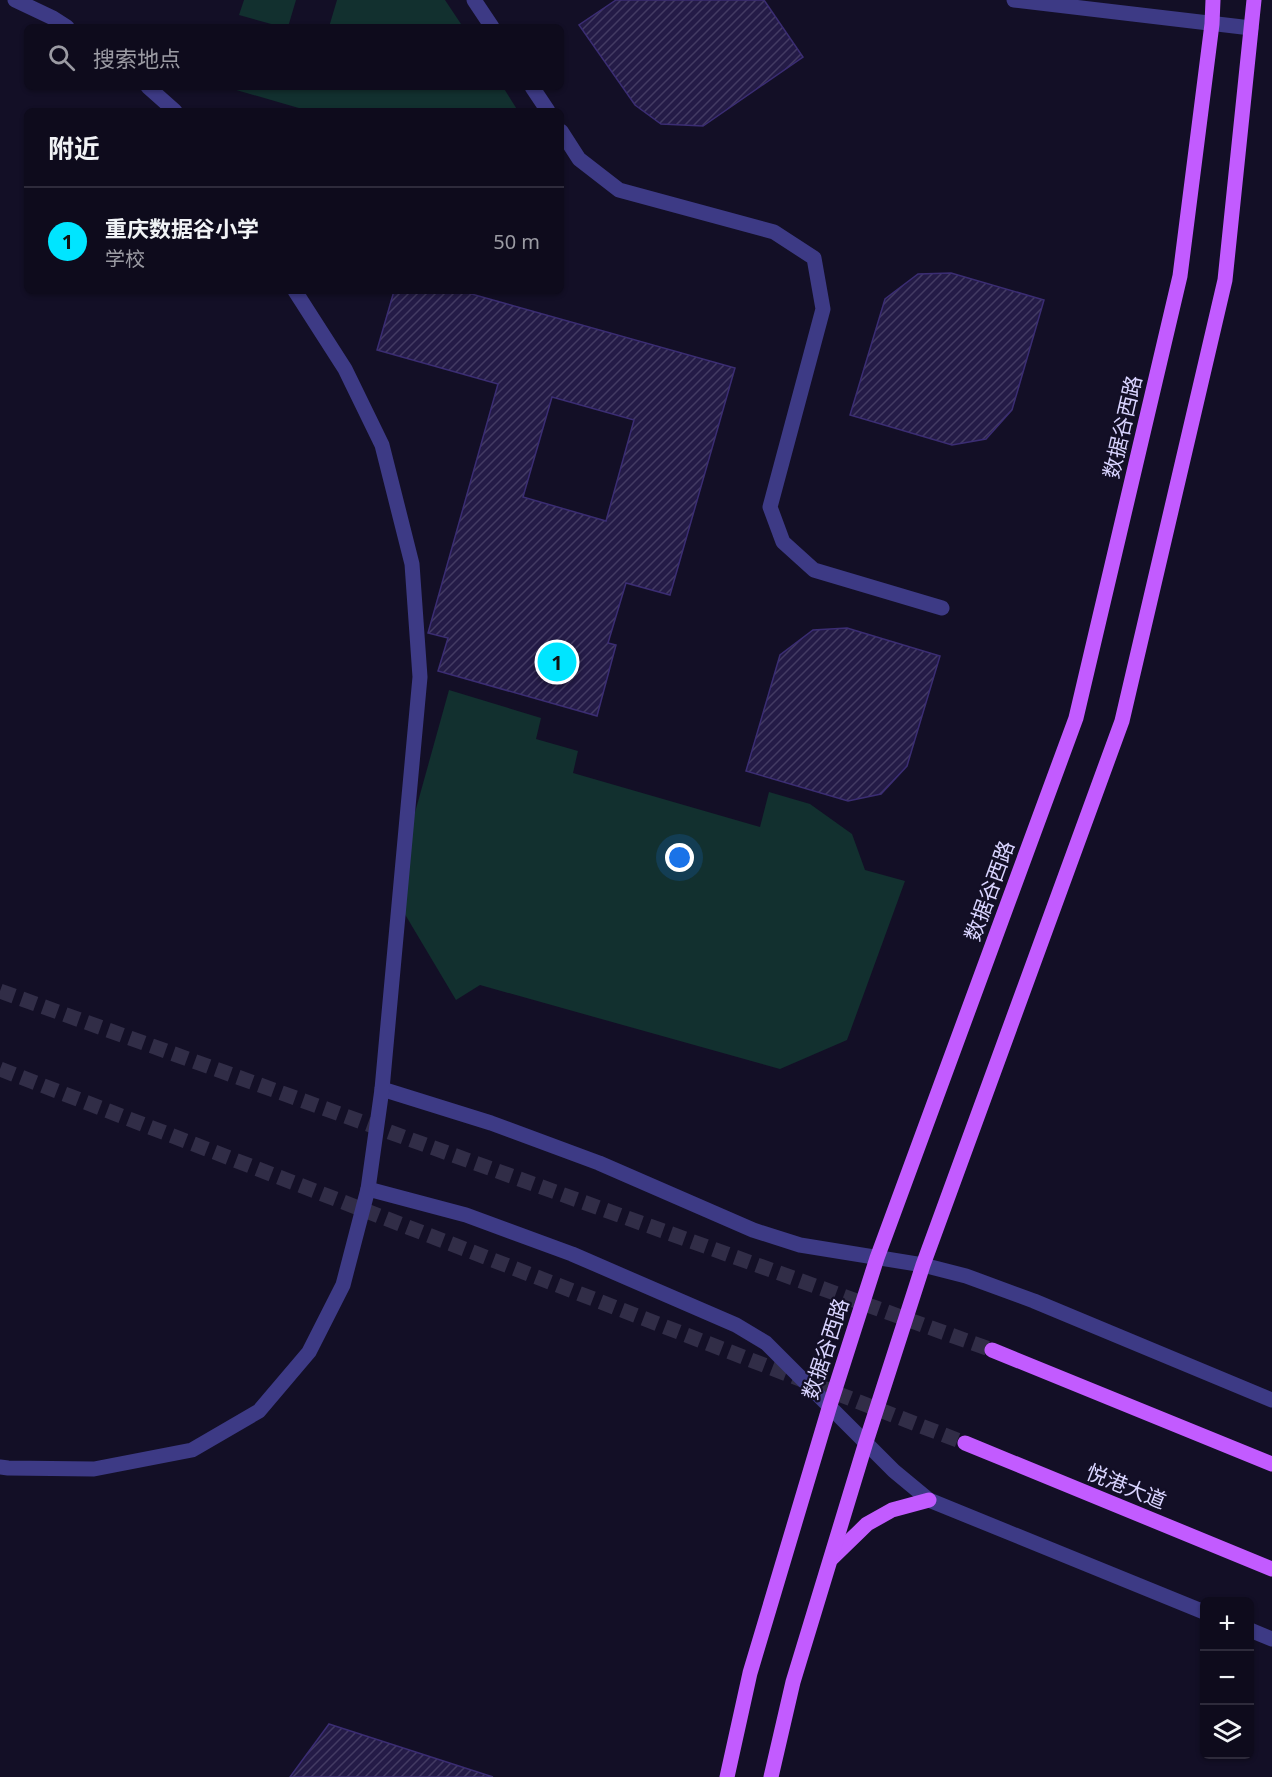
<!DOCTYPE html>
<html lang="zh">
<head>
<meta charset="utf-8">
<style>
	:root { --surface:#0e0b1c; --page:#1c1929; --text:#f1f3f6; --muted:#9b9ba3; --line:#2e2b3b; --accent:#00e5ff }
	body { margin:0; font-family:"Noto Sans","Noto Sans SC",sans-serif; background:var(--page); color:var(--text) }
	.controls { position:absolute; right:18px; bottom:18px; display:grid; overflow:hidden; border-radius:9px; box-shadow:0 2px 4px #0004 }
	.controls button { width:54px; height:54px; display:grid; place-items:center; padding:0; border:0; border-bottom:2px solid var(--line); background:var(--surface); color:var(--text); font:30px sans-serif }
	.you { position:absolute; left:680px; top:858px; width:21px; height:21px; margin:-15px; border:4px solid #fff; border-radius:50%; background:#1a73e8; box-shadow:0 0 0 9px #1a73e833 }
	.badge { display:grid; place-items:center; width:39px; height:39px; border-radius:50%; background:var(--accent); color:#111; font-size:20px; font-weight:700 }
	.pin { position:absolute; translate:-50% -50%; border:3px solid #fff; box-shadow:0 2px 6px #0006 }
	.list { margin:0; padding:0; list-style:none }
	h2 { display:flex; justify-content:space-between; align-items:center; height:78px; margin:0; padding:0 24px; font-size:26px }
	h2 small { font-size:20px; font-weight:400; color:var(--muted) }
	.list li { display:grid; grid-template-columns:39px 1fr auto; gap:18px; align-items:center; box-sizing:border-box; height:108px; padding:0 24px; border-top:2px solid var(--line) }
	.list b { display:block; font-size:22px; white-space:nowrap }
	.list p { margin:0; font-size:20px; white-space:nowrap; color:var(--muted) }
	.list em { font-size:20px; font-style:normal; color:var(--muted) }
	.icon { flex:none; width:33px; height:33px; fill:none; stroke:currentColor; stroke-width:2; stroke-linecap:round; stroke-linejoin:round }
	.map { position:relative; flex:none; width:1272px; height:1777px; overflow:hidden }
	.search { position:absolute; background:var(--surface); box-shadow:0 2px 4px #0004; left:24px; top:24px; width:540px; height:66px; display:flex; align-items:center; gap:15px; box-sizing:border-box; padding:0 21px; border-radius:9px; color:var(--muted); font-size:22px }
	.panel { position:absolute; background:var(--surface); box-shadow:0 2px 4px #0004; left:24px; top:108px; width:540px; height:186px; border-radius:9px }
	.map>svg:first-child { display:block }
</style>
</head>
<body>
<div class="map">
<svg width="1272" height="1777" viewBox="0 0 1272 1777">
	<defs>
		<pattern id="building-hatch" width="6" height="6" patternUnits="userSpaceOnUse" patternTransform="scale(1.5)"><rect width="6" height="6" fill="#241b47"/><path d="M-1 1l2-2M0 6l6-6M5 7l2-2" fill="none" stroke="#433b63"/></pattern>
	</defs>
	<rect width="100%" height="100%" fill="#130f26"/>
	<g fill="#12302f">
		<polygon points="244,0 296,0 288,27 282,27 239,15"/>
		<polygon points="337,0 445,0 463,27 329,27"/>
		<polygon points="226,87 503,87 518,111 309,111"/>
		<polygon points="449,690 541,718 536,739 578,751 573,773 760,827 769,792 810,804 852,834 865,870 905,881 847,1040 780,1069 480,985 456,1000 403,911 404,852"/>
	</g>
	<g fill="url(#building-hatch)" stroke="#3b2d73" stroke-width="1.5" fill-rule="evenodd">
		<polygon points="616,0 764,0 803,57 703,126 661,124 635,105 579,25"/>
		<polygon points="951,273 1044,300 1012,410 986,439 952,445 850,415 885,299 918,274"/>
		<path d="M394,291H461L735,368L670,595L626,583L608,643L616,645L597,716L438,671L448,638L428,633L498,384L377,350ZM552,397L634,420L606,521L523,497Z"/>
		<polygon points="847,628 940,656 907,766 881,794 848,801 746,771 780,655 813,630"/>
		<polygon points="329,1724 493,1777 290,1777"/>
	</g>
	<g fill="none" stroke-linecap="round" stroke-linejoin="round">
		<g stroke="#312d47" stroke-width="15" stroke-dasharray="15 8" stroke-linecap="butt">
			<polyline points="0,991 992,1350"/>
			<polyline points="0,1069 965,1443"/>
		</g>
		<g stroke="#3d3a85" stroke-width="15">
			<polyline points="15,0 53,18 67,27"/>
			<polyline points="474,0 492,27"/>
			<polyline points="1014,0 1251,28"/>
			<polyline points="148,87 175,111"/>
			<polyline points="532,87 548,111"/>
			<polyline points="561,131 579,159 619,190 774,232 814,258 823,309 770,507 783,542 814,570 942,608"/>
			<polyline points="382,1089 491,1123 599,1163 753,1230 800,1245 923,1265 966,1276 1034,1301 1272,1400"/>
			<polyline points="368,1189 466,1215 572,1254 736,1325 766,1343 894,1471 929,1500 1204,1612"/>
			<polyline points="0,1467 8,1468 94,1469 192,1450 259,1411 309,1352 343,1285 368,1189 382,1089 420,677 412,564 382,445 345,369 295,291"/>
			<polyline points="1250,1630 1272,1639"/>
		</g>
		<g stroke="#c25bff" stroke-width="15">
			<polyline points="992,1350 1272,1464"/>
			<polyline points="965,1443 1272,1569"/>
			<polyline points="832,1558 867,1524 892,1510 929,1500"/>
			<polyline points="727,1777 750,1673 830,1405 877,1258 1076,718 1180,276 1212,24 1213,0"/>
			<polyline points="771,1777 793,1682 866,1442 923,1265 1122,721 1225,280 1254,0"/>
		</g>
	</g>
	<g text-anchor="middle" stroke-width="4.5" stroke-linejoin="round" paint-order="stroke">
		<g font-size="21" fill="#d9d4ff" stroke="#130f26">
			<text transform="translate(1123 427) rotate(-77)" y="7">数据谷西路</text>
			<text transform="translate(990 891) rotate(-70)" y="7">数据谷西路</text>
			<text transform="translate(826 1349) rotate(-72)" y="7">数据谷西路</text>
			<text transform="translate(1126 1487) rotate(22)" y="7">悦港大道</text>
		</g>
	</g>
</svg>
<div class="controls">
<button>+</button>
<button>−</button>
<button><svg class="icon" aria-label="layers" viewBox="0 0 24 24"><path d="M12 4l9 5-9 5-9-5zM3 14l9 5 9-5"/></svg></button>
</div>
<div class="you"></div>
<div class="pin badge" style="left:557px;top:662px">1</div>
<div class="search"><svg class="icon" aria-label="search" viewBox="0 0 24 24"><circle cx="10" cy="10" r="6"/><path d="M15 15l6 6"/></svg>搜索地点</div>
<section class="panel">
<h2>附近<small></small></h2>
<ul class="list">
<li><span class="badge">1</span><div><b>重庆数据谷小学</b><p>学校</p></div><em>50 m</em></li>
</ul>
</section>
</div>
</body>
</html>
